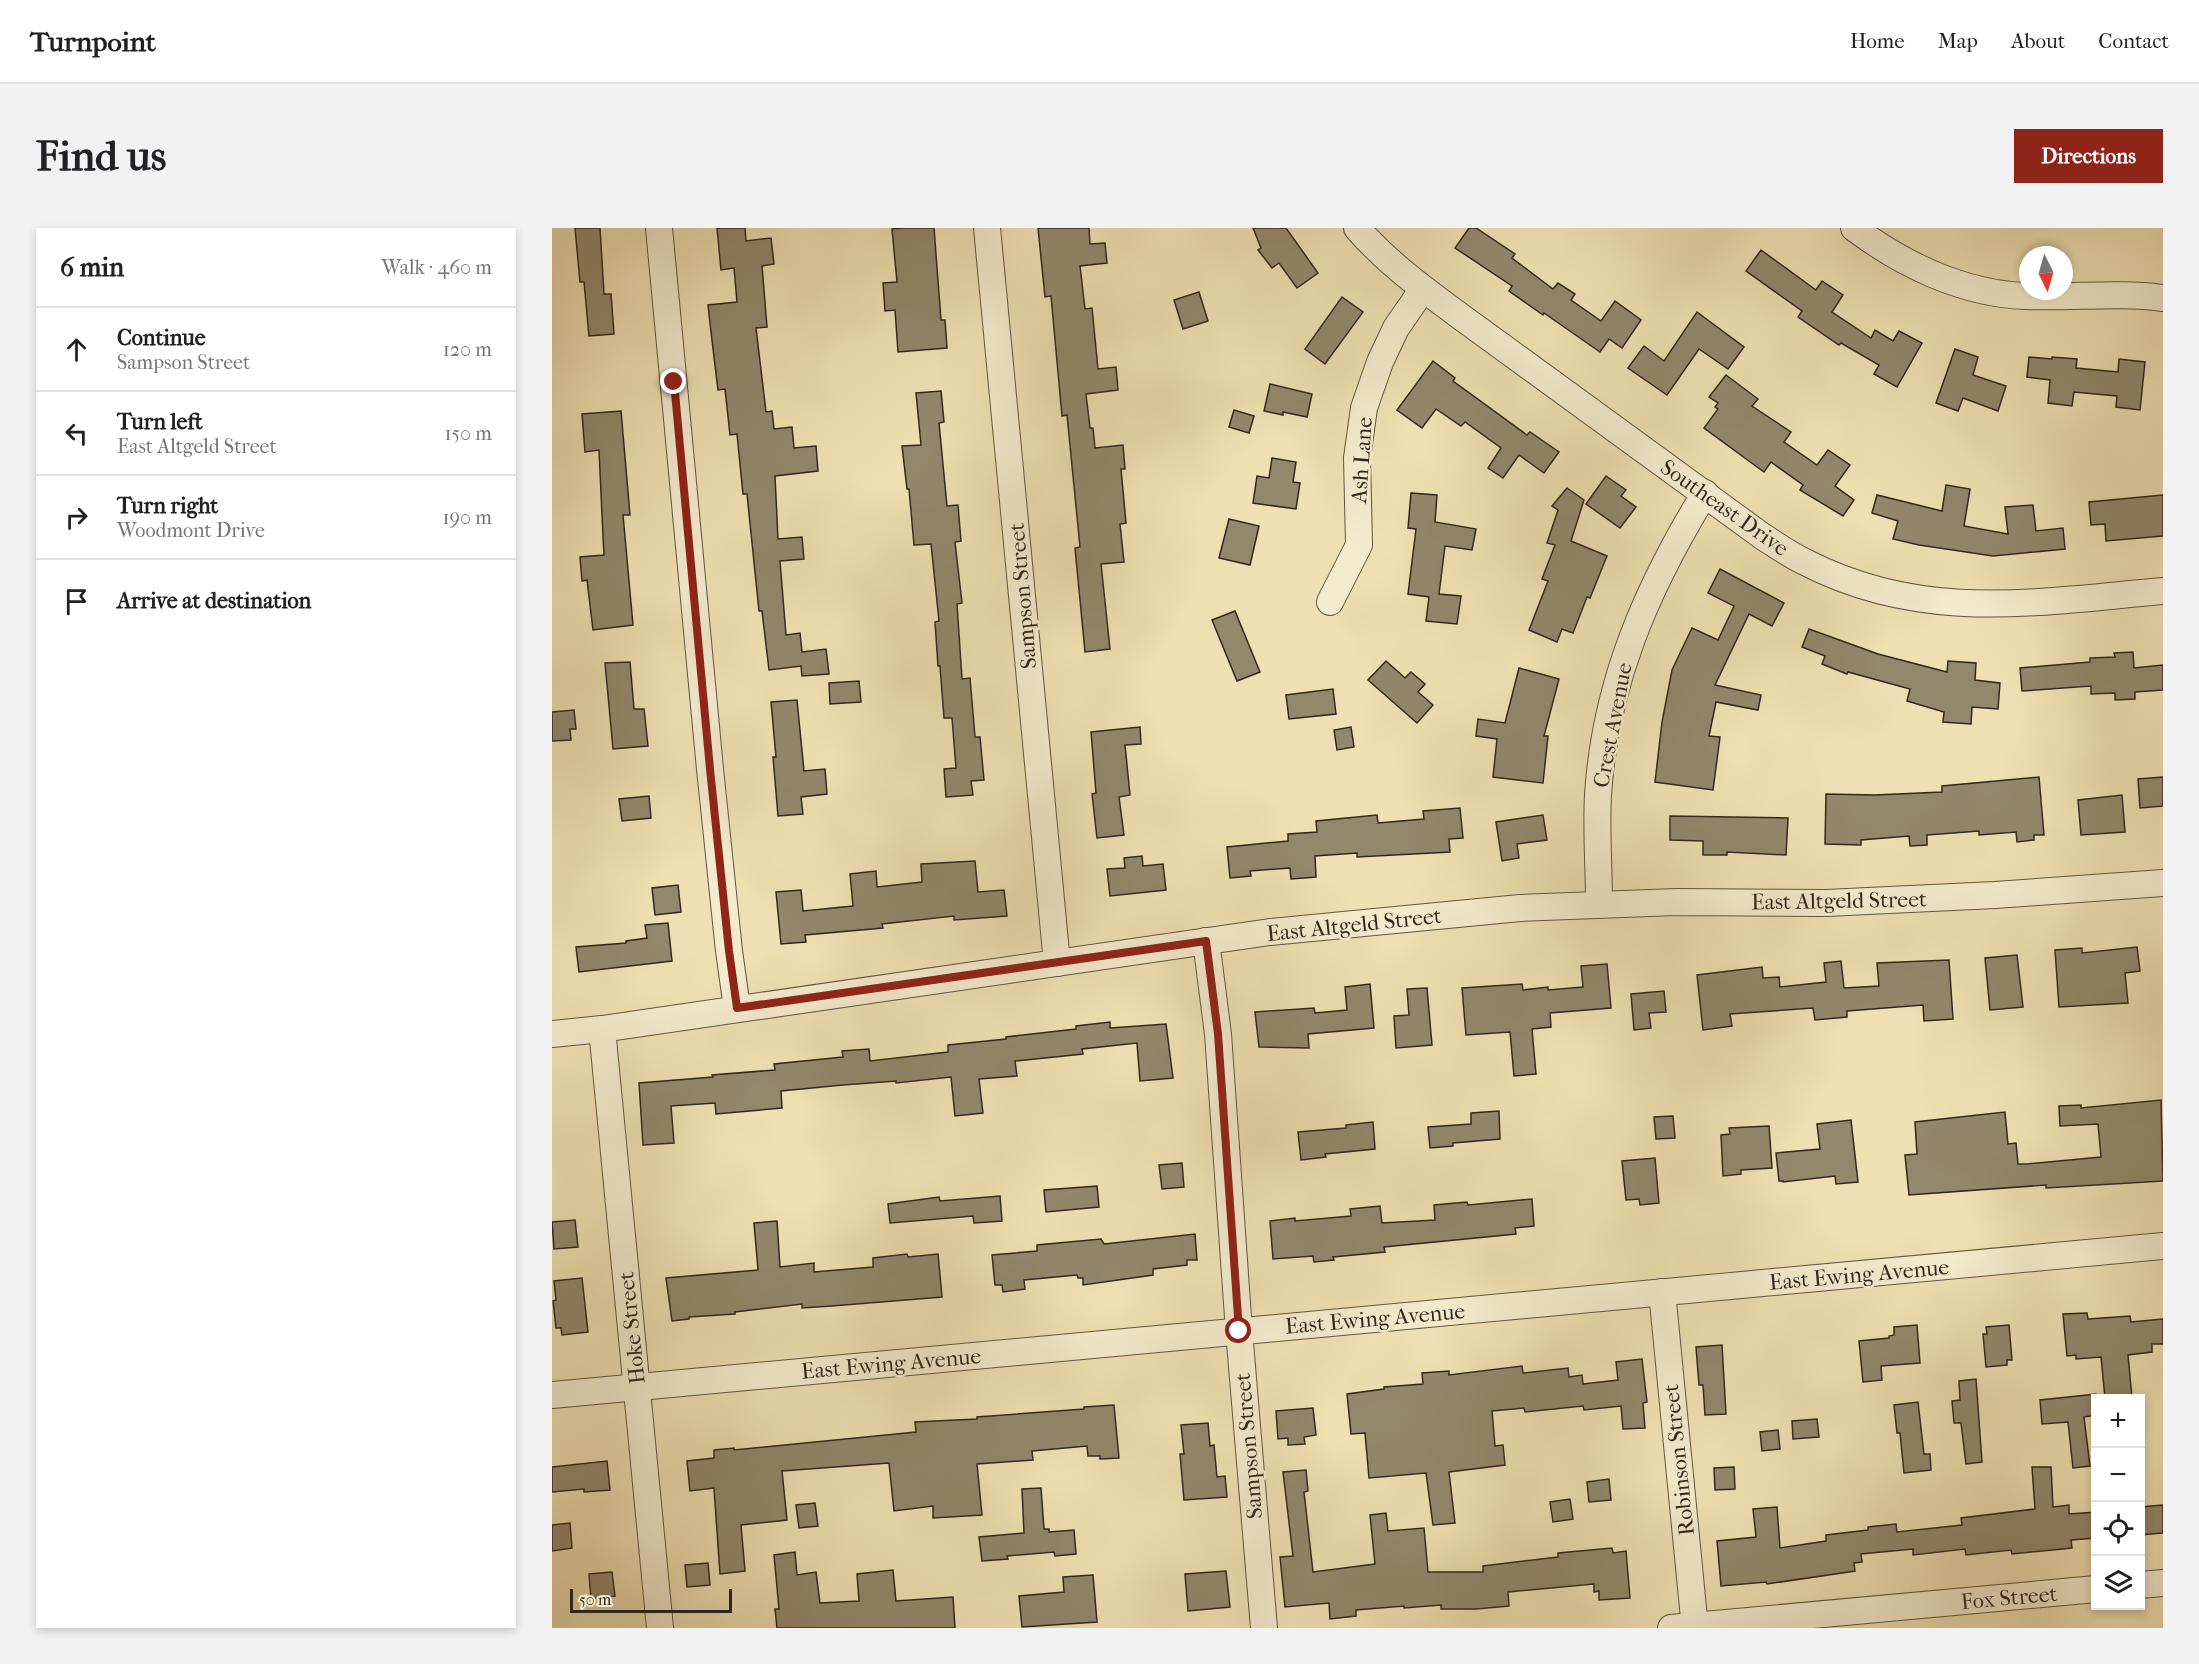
<!DOCTYPE html>
<html lang="en">
<head>
<meta charset="utf-8">
<style>
	:root { --surface:#fff; --page:#f2f2f2; --text:#202124; --muted:#757577; --line:#e0e0e0; --accent:#8f2418 }
	body { margin:0; font-family:"IM FELL French Canon",serif; background:var(--page); color:var(--text) }
	.controls { position:absolute; right:18px; bottom:18px; display:grid; overflow:hidden; border-radius:0px; box-shadow:0 3px 9px #0003 }
	.controls button { width:54px; height:54px; display:grid; place-items:center; padding:0; border:0; border-bottom:2px solid var(--line); background:var(--surface); color:var(--text); font:30px sans-serif }
	.compass { position:absolute; left:1467px; top:18px; width:54px; height:54px; border-radius:50%; background:var(--surface); box-shadow:0 3px 9px #0003; rotate:175deg }
	.scale { position:absolute; left:18px; bottom:15px; width:162px; box-sizing:border-box; padding-left:6px; border:3px solid #312720; border-top:0; font-size:16px; line-height:21px; white-space:nowrap; color:#312720; -webkit-text-stroke:4px #f4ebcd; paint-order:stroke }
	.stop { position:absolute; width:18px; height:18px; margin:-14px; border:4px solid #8f2418; border-radius:50%; background:#fff }
	.stop.end { background:#8f2418; border-color:#fff; box-shadow:0 2px 6px #0008 }
	.list { margin:0; padding:0; list-style:none }
	h2 { display:flex; justify-content:space-between; align-items:center; height:78px; margin:0; padding:0 24px; font-size:26px }
	h2 small { font-size:20px; font-weight:400; color:var(--muted) }
	.list li { display:grid; grid-template-columns:39px 1fr auto; gap:18px; align-items:center; box-sizing:border-box; height:84px; padding:0 24px; border-top:2px solid var(--line) }
	.list b { display:block; font-size:22px; white-space:nowrap }
	.list p { margin:0; font-size:20px; white-space:nowrap; color:var(--muted) }
	.list em { font-size:20px; font-style:normal; color:var(--muted) }
	.icon { flex:none; width:33px; height:33px; fill:none; stroke:currentColor; stroke-width:2; stroke-linecap:round; stroke-linejoin:round }
	.map { position:relative; flex:none; width:1611px; height:1400px; overflow:hidden; border-radius:0px }
	header { display:flex; align-items:center; gap:36px; box-sizing:border-box; height:84px; padding:0 30px; background:var(--surface); border-bottom:2px solid var(--line) }
	header strong { font-size:28px }
	nav { display:flex; gap:33px; margin-inline-start:auto; font-size:21px }
	.intro { display:flex; align-items:center; justify-content:space-between; box-sizing:border-box; height:144px; padding:0 36px }
	h1 { margin:0; font-size:42px }
	.button { padding:15px 27px; border-radius:0px; background:var(--accent); color:#fff; font-size:21px; font-weight:700 }
	main { display:flex; gap:36px; padding:0 36px }
	aside { flex:1; background:var(--surface); border-radius:0px; box-shadow:0 3px 9px #0003 }
	.map>svg:first-child { display:block }
</style>
</head>
<body>
<header>
<strong>Turnpoint</strong>
<nav><a>Home</a><a>Map</a><a>About</a><a>Contact</a></nav>
</header>
<div class="intro"><h1>Find us</h1><a class="button">Directions</a></div>
<main>
<aside>
<h2>6 min<small>Walk · 460 m</small></h2>
<ul class="list">
<li><svg class="icon" aria-label="ahead" viewBox="0 0 24 24"><path d="M12 20V5M6 11l6-6 6 6"/></svg><div><b>Continue</b><p>Sampson Street</p></div><em>120 m</em></li>
<li><svg class="icon" aria-label="left" viewBox="0 0 24 24"><path d="M17 20v-9H6M10 6l-5 5 5 5"/></svg><div><b>Turn left</b><p>East Altgeld Street</p></div><em>150 m</em></li>
<li><svg class="icon" aria-label="right" viewBox="0 0 24 24"><path d="M7 20v-9h11M14 6l5 5-5 5"/></svg><div><b>Turn right</b><p>Woodmont Drive</p></div><em>190 m</em></li>
<li><svg class="icon" aria-label="arrive" viewBox="0 0 24 24"><path d="M6 21V4h12l-3 4 3 4H6"/></svg><div><b>Arrive at destination</b></div></li>
</ul>
</aside>
<div class="map">
<svg width="1611" height="1400" viewBox="0 0 1611 1400">
	<rect width="100%" height="100%" fill="#eee0b2"/>
	<filter id="stains"><feTurbulence type="fractalNoise" baseFrequency=".00333" numOctaves="4"/><feColorMatrix values="0 0 0 0 .2 0 0 0 0 .09 0 0 0 0 .02 0 0 0 .5 -.17"/></filter>
	<radialGradient id="worn" r=".72"><stop offset=".6" stop-color="#630" stop-opacity="0"/><stop offset="1" stop-color="#630" stop-opacity=".3"/></radialGradient>
	<g fill="#93876c" stroke="#312720" stroke-width="1.5">
		<polygon points="23,0 48,0 52,66 59,66 62,106 37,108 32,54 28,54"/>
		<polygon points="165,0 193,0 194,13 219,10 222,36 210,38 215,99 204,100 214,184 220,183 222,201 240,199 242,220 264,218 266,243 223,248 226,311 250,309 252,331 228,333 234,407 248,405 250,424 274,421 277,446 250,448 249,438 217,442 210,383 207,383 195,266 191,266 185,206 178,207 173,161 166,162 159,104 156,77 185,74 182,40 169,42"/>
		<polygon points="351,0 382,0 389,92 393,92 395,120 346,124 343,82 333,83 331,55 345,54 340,1"/>
		<polygon points="486,0 537,0 538,16 553,15 555,35 528,38 533,81 540,80 546,141 564,139 566,162 534,166 538,200 541,200 543,220 571,217 573,241 569,241 574,295 568,296 572,334 549,336 558,421 533,424 523,320 528,319 515,187 510,188 499,68 493,69"/>
		<polygon points="701,0 734,0 766,45 745,60 727,35 720,40 706,22 709,20"/>
		<polygon points="917,0 924,0 963,26 960,30 1001,61 1006,55 1023,66 1019,72 1049,93 1063,73 1089,92 1070,120 1057,111 1048,124 992,85 991,87 957,63 960,58 903,20"/>
		<polygon points="1209,22 1264,62 1270,53 1291,67 1280,84 1319,110 1323,102 1341,113 1347,103 1370,115 1345,159 1322,146 1327,137 1289,115 1287,117 1246,89 1250,83 1194,43"/>
		<polygon points="647,64 656,93 631,101 622,72"/>
		<polygon points="790,69 811,84 773,136 753,121"/>
		<polygon points="1145,84 1192,119 1176,141 1147,121 1115,167 1076,140 1092,118 1112,133"/>
		<polygon points="1403,121 1426,129 1421,147 1454,158 1446,183 1411,170 1406,183 1384,175"/>
		<polygon points="1477,129 1500,131 1500,129 1525,131 1524,140 1566,144 1567,131 1593,134 1588,182 1564,179 1565,168 1522,164 1520,178 1496,175 1498,152 1475,149"/>
		<polygon points="881,133 903,150 901,153 975,207 978,204 1007,224 992,245 967,227 951,250 936,240 949,220 913,194 909,198 884,181 870,200 845,182"/>
		<polygon points="1174,147 1206,171 1200,178 1239,204 1232,214 1265,237 1276,222 1298,237 1283,258 1302,272 1291,288 1248,262 1251,257 1219,234 1212,244 1152,200 1166,181 1163,179 1166,175 1157,169"/>
		<polygon points="718,156 760,166 755,189 731,184 731,187 712,183"/>
		<polygon points="389,163 392,194 387,195 395,278 406,277 409,313 403,314 410,375 405,376 410,451 418,450 423,509 428,509 432,552 419,553 421,567 394,569 392,541 404,540 400,490 392,490 388,438 386,438 383,394 387,393 379,316 362,317 357,261 355,261 350,218 369,217 364,165"/>
		<polygon points="682,182 702,188 697,205 677,199"/>
		<polygon points="69,183 78,287 71,287 81,397 41,402 35,352 30,353 28,329 52,327 51,308 47,222 33,224 30,186"/>
		<polygon points="720,230 744,234 741,254 748,255 744,281 701,275 705,248 717,250"/>
		<polygon points="1054,248 1074,262 1069,268 1084,279 1068,300 1034,276"/>
		<polygon points="1394,257 1418,261 1412,298 1456,306 1453,279 1481,277 1484,303 1511,300 1513,321 1441,328 1367,317 1341,311 1346,293 1320,285 1325,267 1390,283"/>
		<polygon points="1015,260 1032,272 1019,313 1055,328 1038,370 1035,369 1021,405 1010,401 1005,414 977,402 996,353 990,351 1003,317 995,315 1006,282 1000,278"/>
		<polygon points="859,265 885,267 883,294 924,301 920,322 893,318 887,366 909,368 905,396 874,393 877,369 856,366 864,301 856,300"/>
		<polygon points="1611,267 1611,308 1554,313 1553,296 1539,297 1537,274"/>
		<polygon points="677,291 707,298 698,337 667,330"/>
		<polygon points="1168,341 1232,375 1220,398 1197,386 1163,457 1209,467 1206,482 1164,474 1157,508 1168,509 1161,562 1103,554 1110,494 1120,442 1140,400 1166,412 1182,378 1156,365"/>
		<polygon points="683,383 708,444 685,453 660,392"/>
		<polygon points="1257,401 1326,426 1395,444 1396,433 1424,435 1423,452 1448,455 1446,481 1420,479 1419,496 1391,494 1392,484 1355,473 1358,461 1296,444 1295,446 1270,436 1273,428 1250,419"/>
		<polygon points="1581,424 1582,440 1611,437 1611,462 1583,464 1583,471 1563,472 1563,465 1539,466 1539,458 1470,463 1468,440 1538,434 1538,430 1563,429 1562,425"/>
		<polygon points="834,433 853,450 859,444 873,456 866,464 881,477 865,495 816,452"/>
		<polygon points="78,434 82,481 92,481 96,518 61,521 53,435"/>
		<polygon points="967,440 1007,451 992,508 996,508 991,555 941,549 945,511 924,508 926,491 953,495"/>
		<polygon points="307,453 309,474 278,476 277,455"/>
		<polygon points="781,461 784,486 737,491 734,467"/>
		<polygon points="245,472 252,543 273,541 275,566 249,569 251,586 226,588 221,529 224,529 219,474"/>
		<polygon points="22,482 24,501 18,501 19,512 0,513 0,484"/>
		<polygon points="588,499 589,516 573,517 578,567 567,569 572,607 545,610 540,566 544,565 539,504"/>
		<polygon points="799,499 802,519 785,522 782,502"/>
		<polygon points="1487,549 1492,607 1482,607 1482,612 1465,614 1464,604 1427,607 1427,603 1375,607 1375,617 1358,618 1357,608 1309,612 1309,617 1273,616 1274,566 1323,567 1390,564 1390,558"/>
		<polygon points="1611,549 1611,578 1588,580 1586,551"/>
		<polygon points="1570,567 1573,604 1529,607 1526,572"/>
		<polygon points="97,568 99,590 70,593 67,571"/>
		<polygon points="908,580 911,610 897,611 898,624 805,629 805,625 763,628 764,649 739,651 738,640 698,643 699,648 678,650 675,619 736,613 736,606 765,604 764,593 825,587 826,595 872,591 871,583"/>
		<polygon points="991,587 995,612 965,616 967,630 950,633 944,594"/>
		<polygon points="1118,588 1236,590 1234,627 1175,624 1175,627 1151,627 1151,613 1118,612"/>
		<polygon points="590,628 591,638 611,636 614,662 558,668 555,641 573,640 572,630"/>
		<polygon points="423,633 426,664 452,662 455,688 402,692 402,688 330,696 331,700 253,707 254,714 229,716 224,664 249,662 251,683 301,678 298,646 324,643 325,659 370,654 369,636"/>
		<polygon points="126,657 129,684 103,687 100,660"/>
		<polygon points="116,695 120,733 27,744 24,719 74,715 74,713 95,710 93,697"/>
		<polygon points="1585,719 1588,743 1573,745 1576,775 1507,779 1503,722 1530,720 1530,725"/>
		<polygon points="1465,727 1471,779 1438,782 1433,730"/>
		<polygon points="1397,732 1401,791 1372,793 1371,777 1295,783 1295,789 1263,792 1261,780 1178,786 1180,798 1151,802 1145,747 1210,739 1211,750 1227,749 1228,759 1274,754 1272,735 1289,733 1292,760 1327,758 1325,735"/>
		<polygon points="1055,736 1059,780 998,785 999,799 980,801 984,846 962,848 958,804 914,807 910,760 970,756 971,762 996,759 996,762 1031,759 1029,738"/>
		<polygon points="818,756 822,800 756,806 757,820 707,819 703,784 762,780 763,785 795,782 793,759"/>
		<polygon points="875,760 880,817 844,820 842,788 857,787 855,761"/>
		<polygon points="1112,763 1114,784 1097,785 1099,800 1082,802 1079,766"/>
		<polygon points="558,794 558,800 614,796 621,850 588,853 585,815 530,821 531,826 463,833 465,848 427,851 431,885 403,888 399,849 344,855 344,853 291,857 229,863 230,880 164,886 163,875 119,878 122,915 91,917 87,855 161,849 160,847 223,842 222,836 291,829 290,823 317,821 318,833 396,824 396,817 454,811 454,809 524,801 524,798"/>
		<polygon points="1609,872 1611,953 1494,960 1494,957 1357,967 1353,927 1365,926 1363,894 1453,884 1456,916 1464,915 1466,936 1475,936 1549,929 1546,896 1508,898 1507,878 1529,877 1529,880"/>
		<polygon points="947,883 948,911 901,915 901,918 878,920 876,899 919,896 919,885"/>
		<polygon points="1121,888 1123,910 1104,911 1102,889"/>
		<polygon points="1299,892 1306,954 1284,956 1283,948 1231,954 1231,953 1227,953 1224,925 1268,921 1265,896"/>
		<polygon points="821,894 823,921 773,926 774,929 749,932 746,904 794,900 794,897"/>
		<polygon points="1217,898 1220,940 1189,942 1189,946 1171,948 1169,907 1178,906 1177,900"/>
		<polygon points="1103,930 1107,975 1088,977 1087,971 1074,972 1070,933"/>
		<polygon points="630,935 632,959 610,961 607,937"/>
		<polygon points="545,958 547,979 494,984 492,962"/>
		<polygon points="448,968 450,993 422,995 421,988 338,995 336,976 387,969 388,973"/>
		<polygon points="980,971 982,998 963,1000 964,1006 832,1019 833,1024 781,1029 782,1032 762,1034 761,1028 721,1031 718,993 743,990 743,993 799,988 798,981 828,978 830,995 883,992 882,977 915,974 916,977"/>
		<polygon points="23,992 26,1019 2,1021 0,994"/>
		<polygon points="225,993 228,1039 262,1035 262,1044 321,1039 321,1030 355,1026 356,1029 386,1026 390,1069 280,1078 250,1080 250,1076 183,1084 183,1086 137,1089 137,1091 120,1093 114,1050 206,1042 202,995"/>
		<polygon points="643,1006 645,1032 635,1032 635,1037 601,1041 601,1047 531,1057 531,1050 526,1050 525,1047 472,1052 473,1061 451,1064 450,1057 443,1057 440,1027 485,1023 485,1017 549,1011 552,1016"/>
		<polygon points="30,1050 36,1104 10,1107 9,1100 4,1100 1,1073 4,1072 2,1053"/>
		<polygon points="1535,1085 1536,1091 1578,1088 1579,1094 1611,1091 1611,1116 1600,1116 1600,1124 1576,1127 1580,1170 1553,1170 1549,1129 1524,1131 1524,1127 1515,1128 1511,1086"/>
		<polygon points="1365,1097 1368,1135 1329,1138 1330,1152 1311,1154 1307,1113 1337,1110 1337,1108 1342,1107 1342,1099"/>
		<polygon points="1457,1097 1460,1132 1455,1132 1455,1137 1434,1139 1431,1106 1435,1106 1434,1099"/>
		<polygon points="1170,1117 1174,1186 1153,1187 1151,1157 1147,1157 1144,1119"/>
		<polygon points="1090,1131 1095,1174 1091,1175 1093,1200 1071,1201 1069,1178 1032,1182 1031,1178 973,1184 972,1180 940,1183 943,1218 951,1217 953,1237 897,1244 903,1295 881,1297 874,1245 817,1250 813,1205 799,1206 795,1166 832,1161 832,1159 871,1156 870,1145 897,1143 897,1147 970,1138 971,1145 1016,1140 1017,1149 1030,1147 1031,1156 1066,1152 1064,1134"/>
		<polygon points="1424,1151 1430,1234 1414,1236 1409,1195 1402,1195 1400,1173 1408,1172 1407,1153"/>
		<polygon points="1544,1166 1544,1187 1532,1189 1538,1238 1521,1240 1516,1194 1490,1196 1488,1172"/>
		<polygon points="1366,1174 1372,1226 1378,1226 1379,1242 1352,1245 1348,1205 1345,1205 1342,1177"/>
		<polygon points="562,1177 567,1230 548,1231 548,1228 536,1228 535,1218 480,1223 481,1232 425,1236 430,1287 381,1290 381,1278 342,1283 337,1235 230,1243 235,1292 189,1297 193,1343 168,1346 162,1260 138,1263 135,1233 162,1230 162,1222 182,1220 182,1222 344,1206 364,1204 363,1194 425,1191 425,1189 532,1181 532,1179"/>
		<polygon points="761,1180 764,1207 752,1209 753,1216 736,1217 736,1210 726,1211 724,1183"/>
		<polygon points="1265,1191 1267,1209 1241,1211 1240,1193"/>
		<polygon points="656,1195 658,1218 662,1217 665,1249 673,1248 675,1269 632,1272 628,1226 632,1226 629,1197"/>
		<polygon points="1226,1202 1228,1221 1210,1223 1208,1204"/>
		<polygon points="55,1233 58,1262 32,1264 32,1261 0,1264 0,1239"/>
		<polygon points="1182,1239 1183,1261 1163,1262 1162,1240"/>
		<polygon points="1480,1239 1499,1239 1501,1279 1517,1277 1517,1286 1544,1284 1544,1310 1519,1312 1520,1320 1460,1326 1459,1322 1414,1327 1413,1321 1361,1327 1361,1321 1309,1326 1310,1334 1302,1335 1303,1343 1215,1356 1214,1354 1169,1358 1165,1313 1204,1309 1201,1281 1225,1279 1228,1320 1274,1313 1274,1307 1316,1302 1316,1299 1344,1296 1345,1304 1410,1297 1409,1290 1483,1281"/>
		<polygon points="754,1242 756,1263 752,1264 761,1344 823,1336 818,1287 834,1285 836,1303 872,1300 876,1344 931,1344 931,1338 1006,1329 1006,1325 1060,1320 1061,1325 1074,1323 1078,1370 1047,1372 1047,1363 1042,1364 1042,1356 956,1364 957,1378 924,1381 889,1381 889,1377 852,1380 852,1378 804,1382 804,1388 778,1391 777,1375 733,1379 728,1329 741,1328 731,1244"/>
		<polygon points="1057,1251 1059,1272 1037,1274 1035,1254"/>
		<polygon points="489,1260 492,1301 497,1301 497,1304 522,1302 524,1326 503,1328 502,1324 455,1328 456,1331 430,1333 427,1309 472,1305 470,1261"/>
		<polygon points="1018,1271 1021,1291 1001,1294 998,1274"/>
		<polygon points="263,1275 266,1298 247,1300 244,1277"/>
		<polygon points="1611,1277 1611,1305 1588,1307 1588,1279"/>
		<polygon points="18,1295 20,1320 0,1323 0,1297"/>
		<polygon points="243,1324 245,1347 264,1344 268,1375 307,1373 305,1346 341,1342 344,1373 401,1369 403,1400 225,1400 223,1381 227,1381 222,1327"/>
		<polygon points="156,1335 158,1357 135,1359 133,1337"/>
		<polygon points="674,1343 678,1379 636,1383 633,1346"/>
		<polygon points="60,1344 63,1368 39,1371 37,1346"/>
		<polygon points="541,1347 545,1394 470,1399 467,1368 512,1364 511,1349"/>
	</g>
	<g fill="none" stroke-linecap="round" stroke-linejoin="round">
		<g stroke="#605544" stroke-width="28">
			<g id="minor">
				<polyline points="107,0 158,541 177,723 185,780"/>
				<polyline points="435,0 505,735"/>
				<path d="M805,0C836,36 874,63 912,91L1210,308C1224,317 1238,327 1253,334C1371,395 1485,374 1611,363"/>
				<path d="M1302,0C1351,37 1412,66 1474,68C1519,70 1566,64 1611,70"/>
				<polyline points="778,374 807,317 805,230 812,180 828,134 844,100 871,61"/>
				<path d="M1047,676C1047,640 1044,603 1046,567C1053,455 1095,360 1153,265"/>
				<polyline points="654,713 666,806 687,1103 712,1400"/>
				<polyline points="50,801 108,1400"/>
				<polyline points="0,806 50,801 718,704 968,680 1124,674 1274,675 1443,667 1611,655"/>
				<polyline points="1110,1064 1143,1400"/>
				<polyline points="0,1167 1611,1018"/>
				<polyline points="1588,1357 1611,1355"/>
				<polyline points="1119,1400 1544,1361"/>
			</g>
		</g>
		<use href="#minor" stroke="#f4ebcd" stroke-width="26"/>
	</g>
	<g fill="none" stroke-linecap="round" stroke-linejoin="round">
		<polyline stroke="#8f2418" stroke-width="8" points="122,154 158,541 177,723 185,780 654,713 666,806 687,1103"/>
	</g>
	<g text-anchor="middle" stroke-width="5" stroke-linejoin="round" paint-order="stroke">
		<g font-size="22" fill="#312720" stroke="#f4ebcd">
			<text transform="translate(809 232) rotate(-86)" y="8">Ash Lane</text>
			<text transform="translate(1173 279) rotate(35)" y="8">Southeast Drive</text>
			<text transform="translate(470 368) rotate(-95)" y="8">Sampson Street</text>
			<text transform="translate(1060 497) rotate(-79)" y="8">Crest Avenue</text>
			<text transform="translate(1287 672) rotate(-1)" y="8">East Altgeld Street</text>
			<text transform="translate(802 696) rotate(-6)" y="8">East Altgeld Street</text>
			<text transform="translate(1307 1046) rotate(-5)" y="8">East Ewing Avenue</text>
			<text transform="translate(823 1090) rotate(-5)" y="8">East Ewing Avenue</text>
			<text transform="translate(79 1100) rotate(-96)" y="8">Hoke Street</text>
			<text transform="translate(339 1135) rotate(-5)" y="8">East Ewing Avenue</text>
			<text transform="translate(696 1218) rotate(-95)" y="8">Sampson Street</text>
			<text transform="translate(1126 1232) rotate(-96)" y="8">Robinson Street</text>
			<text transform="translate(1457 1369) rotate(-5)" y="8">Fox Street</text>
		</g>
	</g>
	<rect width="100%" height="100%" filter="url(#stains)"/>
	<rect width="100%" height="100%" fill="url(#worn)"/>
</svg>
<div class="controls">
<button>+</button>
<button>−</button>
<button><svg class="icon" aria-label="locate" viewBox="0 0 24 24"><circle cx="12" cy="12" r="6"/><path d="M12 2v4M12 18v4M2 12h4M18 12h4"/></svg></button>
<button><svg class="icon" aria-label="layers" viewBox="0 0 24 24"><path d="M12 4l9 5-9 5-9-5zM3 14l9 5 9-5"/></svg></button>
</div>
<svg class="compass" viewBox="-18 -18 36 36"><path d="M0-13l5 13h-10z" fill="#e53935"/><path d="M0 13l5-13h-10z" fill="#757577"/></svg>
<div class="scale">50 m</div>
<div class="stop" style="left:687px;top:1103px"></div>
<div class="stop end" style="left:122px;top:154px"></div>
</div>
</main>
</body>
</html>
